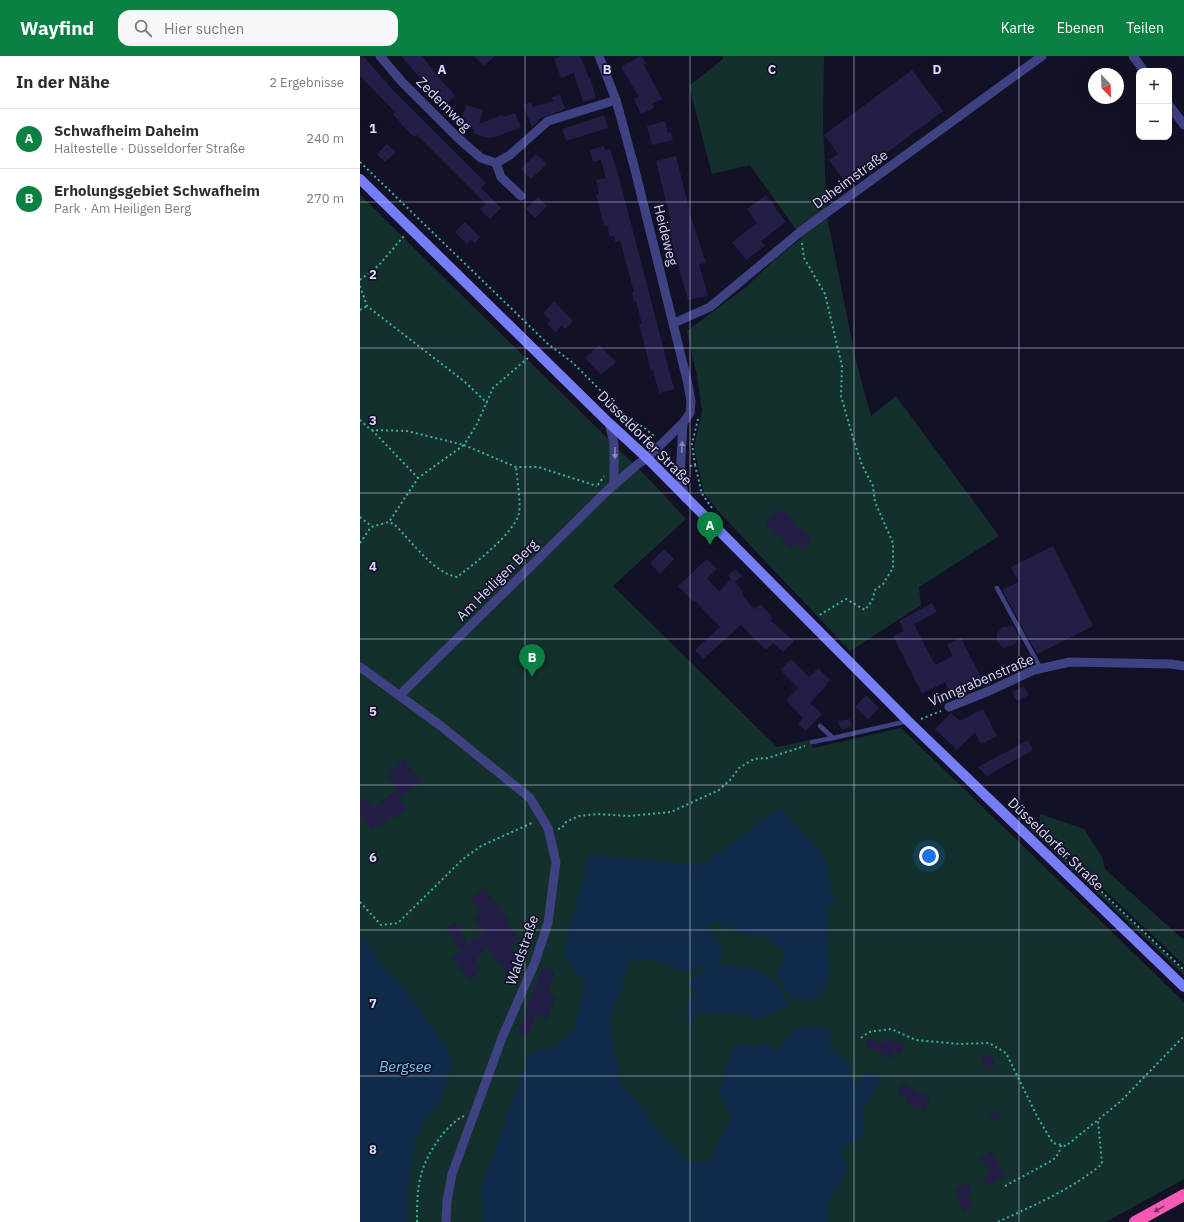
<!DOCTYPE html>
<html lang="de">
<head>
<meta charset="utf-8">
<style>
	:root { --surface:#fff; --page:#f7f7f7; --text:#2b2b33; --muted:#7c7c81; --line:#e1e1e2; --accent:#0b8043 }
	body { margin:0; font-family:"IBM Plex Sans",sans-serif; background:var(--page); color:var(--text) }
	.controls { position:absolute; right:12px; top:12px; display:grid; overflow:hidden; border-radius:8px; box-shadow:0 2px 10px #0003 }
	.controls button { width:36px; height:36px; display:grid; place-items:center; padding:0; border:0; border-bottom:1px solid var(--line); background:var(--surface); color:var(--text); font:20px sans-serif }
	.compass { position:absolute; left:728px; top:12px; width:36px; height:36px; border-radius:50%; background:var(--surface); box-shadow:0 2px 10px #0003; rotate:157deg }
	.you { position:absolute; left:569px; top:800px; width:14px; height:14px; margin:-10px; border:3px solid #fff; border-radius:50%; background:#1a73e8; box-shadow:0 0 0 6px #1a73e833 }
	.badge { display:grid; place-items:center; width:26px; height:26px; border-radius:50%; background:var(--accent); color:#fff; font-size:13px; font-weight:700 }
	.pin { position:absolute; translate:-50% -33px; filter:drop-shadow(0 1px 2px #0008) }
	.pin::after { content:''; position:absolute; top:21px; width:14px; height:12px; background:inherit; clip-path:polygon(0 0,100% 0,50% 100%) }
	.list { margin:0; padding:0; list-style:none }
	h2 { display:flex; justify-content:space-between; align-items:center; height:52px; margin:0; padding:0 16px; font-size:17px }
	h2 small { font-size:13px; font-weight:400; color:var(--muted) }
	.list li { display:grid; grid-template-columns:26px 1fr auto; gap:12px; align-items:center; box-sizing:border-box; height:60px; padding:0 16px; border-top:1px solid var(--line) }
	.list b { display:block; font-size:15px; white-space:nowrap }
	.list p { margin:0; font-size:13px; white-space:nowrap; color:var(--muted) }
	.list em { font-size:13px; font-style:normal; color:var(--muted) }
	.icon { flex:none; width:22px; height:22px; fill:none; stroke:currentColor; stroke-width:2; stroke-linecap:round; stroke-linejoin:round }
	.map { position:relative; flex:none; width:824px; height:1166px; overflow:hidden }
	header { display:flex; align-items:center; gap:24px; box-sizing:border-box; height:56px; padding:0 20px; background:var(--accent); color:#fff }
	header strong { font-size:19px }
	nav { display:flex; gap:22px; margin-inline-start:auto; font-size:14px }
	.search { width:280px; height:36px; background:var(--page); display:flex; align-items:center; gap:10px; box-sizing:border-box; padding:0 14px; border-radius:12px; color:var(--muted); font-size:15px }
	main { display:flex }
	aside { flex:1; background:var(--surface) }
	.map>svg:first-child { display:block }
</style>
</head>
<body>
<header>
<strong>Wayfind</strong>
<div class="search"><svg class="icon" aria-label="search" viewBox="0 0 24 24"><circle cx="10" cy="10" r="6"/><path d="M15 15l6 6"/></svg>Hier suchen</div>
<nav><a>Karte</a><a>Ebenen</a><a>Teilen</a></nav>
</header>
<main>
<aside>
<h2>In der Nähe<small>2 Ergebnisse</small></h2>
<ul class="list">
<li><span class="badge">A</span><div><b>Schwafheim Daheim</b><p>Haltestelle · Düsseldorfer Straße</p></div><em>240 m</em></li>
<li><span class="badge">B</span><div><b>Erholungsgebiet Schwafheim</b><p>Park · Am Heiligen Berg</p></div><em>270 m</em></li>
</ul>
</aside>
<div class="map">
<svg width="824" height="1166" viewBox="0 0 824 1166">
	<rect width="100%" height="100%" fill="#131126"/>
	<g fill="#14302c">
		<polygon points="363,0 464,0 463,68 467,161 496,305 511,360 536,340 639,480 559,531 546,486 559,531 561,549 490,595 359,456 344,437 334,391 342,355 337,320 327,275 386,231 414,204 442,182 390,109 352,118 329,30 363,3"/>
		<polygon points="0,139 286,420 326,463 253,530 417,691 450,684 453,692 541,672 824,946 824,1123 746,1166 0,1166"/>
		<polygon points="680,758 724,773 742,801 745,813 820,881 824,883 824,909 699,791 680,775"/>
		<polygon points="660,764 678,778 824,915 824,919"/>
	</g>
	<g fill="#112b4a">
		<path d="M420,751L464,800L474,843C473,847 470,851 469,854C461,877 485,940 448,944C428,947 426,933 417,918L425,897L411,885L408,880L393,881L356,867L348,869L349,873L363,893L359,907L368,910L394,913L414,923L428,948L426,952L407,960L394,962L377,957H337L327,974V944L337,938L326,925L347,914L336,911L327,916L290,904L270,903L260,938L249,962L261,1031L271,1037L303,1080L328,1105L350,1106L372,1059L358,1039L374,989L396,991L409,986L412,995C427,991 422,979 438,972C448,967 453,974 463,971L469,975L471,992L489,1006L490,1024L497,1027L503,1023L506,1014L521,1023L502,1055L505,1075L499,1084L489,1086L482,1098L489,1111C483,1122 476,1135 467,1144V1166H124L121,1132L169,998L198,988L214,974L225,928L203,897L229,799L342,809Z"/>
		<polygon points="0,878 21,907 59,951 94,1005 78,1051 67,1060 57,1081 49,1118 48,1166 0,1166"/>
	</g>
	<g fill="#231e46">
		<polygon points="0,0 3,0 30,31 126,127 121,132 141,152 130,163 120,153 126,148 57,79 54,81 44,71 33,58 35,56 0,20"/>
		<polygon points="41,0 62,0 78,21 95,39 84,50"/>
		<polygon points="114,0 135,0 124,10"/>
		<polygon points="201,0 220,0 229,22 230,22 236,42 223,46 214,17 201,22 194,3"/>
		<polygon points="280,0 282,0 286,7 284,9 302,43 292,48 294,52 281,58 274,43 279,41 261,11"/>
		<polygon points="552,14 583,55 486,127 469,104 478,98 464,79"/>
		<polygon points="200,39 205,53 177,64 178,66 172,71 163,49 171,46 174,55 173,51 193,45 192,41"/>
		<polygon points="106,49 123,54 119,68 142,59 144,61 155,57 161,71 136,81 128,82 118,79 113,77 114,73 100,69"/>
		<polygon points="244,59 248,72 206,85 202,73"/>
		<polygon points="305,65 308,77 311,76 313,84 292,89 287,70"/>
		<polygon points="27,88 36,96 25,106 17,98"/>
		<polygon points="244,90 245,94 250,93 257,114 314,333 299,337 293,314 291,315 284,287 279,268 282,268 276,245 274,245 272,237 274,236 260,184 255,186 254,180 250,181 247,169 244,170 236,139 239,138 236,124 246,122 241,104 233,106 230,94"/>
		<polygon points="176,98 187,108 171,123 161,113"/>
		<polygon points="316,100 331,161 346,207 339,208 348,240 328,244 314,195 308,166 311,166 296,105"/>
		<polygon points="406,139 426,166 401,185 405,190 386,204 372,186 397,167 387,153"/>
		<polygon points="178,141 187,150 175,162 166,153"/>
		<polygon points="105,166 120,181 115,187 111,184 107,188 95,176"/>
		<polygon points="194,245 213,265 205,273 202,269 196,276 187,268 190,264 183,257"/>
		<polygon points="239,289 256,306 241,319 225,302"/>
		<polygon points="421,451 432,463 431,465 452,482 447,485 450,488 442,493 438,487 429,493 419,477 417,479 404,467"/>
		<polygon points="693,490 733,570 677,598 642,534 659,526 651,511"/>
		<polygon points="304,493 314,503 300,518 290,507"/>
		<polygon points="347,503 357,513 347,522 359,535 371,523 368,519 375,513 382,520 375,526 383,535 382,537 384,541 394,553 401,548 413,562 410,564 434,585 423,596 413,587 406,594 381,569 343,603 335,594 360,571 335,545 334,546 318,530"/>
		<polygon points="572,547 577,556 554,568 575,609 593,600 587,589 601,582 624,627 593,643 585,626 562,638 533,580 544,575 539,565"/>
		<polygon points="653,570 659,581 655,588 644,592 637,586 637,577 643,571"/>
		<polygon points="431,603 449,621 458,612 470,624 466,628 467,629 450,647 462,658 446,675 438,668 443,662 426,644 438,632 420,614"/>
		<polygon points="664,630 669,639 657,645 652,636"/>
		<polygon points="506,639 519,652 508,663 495,651"/>
		<polygon points="623,653 637,680 621,688 615,676 597,694 575,673 591,657 600,665"/>
		<polygon points="490,663 492,671 481,674 478,665"/>
		<polygon points="668,684 673,694 648,708 627,720 618,711"/>
		<polygon points="44,703 61,726 39,743 46,753 32,763 31,760 12,774 0,758 0,747 6,743 14,751 38,733 26,717"/>
		<polygon points="125,833 149,864 146,866 160,883 150,890 155,896 152,898 160,909 148,919 127,892 114,903 122,914 110,924 92,902 101,895 86,872 95,866 108,887 124,875 113,861 120,856 111,843"/>
		<polygon points="182,912 195,916 188,937 196,940 187,963 175,959 168,980 158,977"/>
		<polygon points="508,983 523,987 525,983 544,989 541,998 534,996 532,1003 520,999 521,996 506,991"/>
		<polygon points="630,997 636,1008 626,1013 620,1002"/>
		<polygon points="541,1027 571,1043 565,1055 546,1047 548,1042 537,1037"/>
		<polygon points="637,1054 641,1061 632,1066 628,1059"/>
		<polygon points="632,1096 646,1120 627,1130 623,1123 630,1118 621,1102"/>
		<polygon points="607,1127 612,1136 607,1139 613,1151 604,1156 594,1134"/>
	</g>
	<g fill="none" stroke-linecap="round" stroke-linejoin="round">
		<g stroke="#37b2a0" stroke-width="2" stroke-dasharray="2 3" stroke-linecap="butt">
			<polyline points="0,106 188,288 212,306 266,360 286,373 295,381"/>
			<polyline points="442,187 444,202 465,238 482,310 481,340 493,382 502,409 513,430 515,446 533,487 533,512 523,528 515,534 512,545 505,554 486,543 458,560"/>
			<polyline points="0,224 19,209 44,180"/>
			<polyline points="0,230 7,250 105,326 127,347"/>
			<polyline points="0,254 7,250"/>
			<polyline points="168,302 133,332 117,368 104,389 156,411 178,411 237,430"/>
			<polyline points="0,364 11,374 47,375 104,389 58,422 29,466"/>
			<polyline points="12,374 58,422"/>
			<polyline points="335,409 332,388 338,363"/>
			<polyline points="330,410 335,409 342,438 352,452"/>
			<polyline points="238,429 244,420"/>
			<polyline points="0,461 11,470"/>
			<path d="M0,487L11,471L29,466L35,469C52,486 74,517 97,521C114,508 154,478 159,457C161,448 157,422 156,411"/>
			<polyline points="561,663 581,655"/>
			<polyline points="198,773 202,772 206,766 219,760 237,758 268,760 311,756 359,734 371,723 379,712 394,703 408,702 445,690"/>
			<polyline points="687,784 824,914"/>
			<polyline points="0,846 21,869 38,867 103,803 121,790 174,766"/>
			<polyline points="501,982 509,976 531,973 556,984 600,988 629,987 646,997 678,1062 693,1087 706,1090 761,1045 824,980"/>
			<polyline points="645,1130 693,1104 699,1097 701,1089"/>
			<path d="M57,1166C57,1152 57,1133 61,1119C66,1099 85,1069 104,1060"/>
			<path d="M638,1166C674,1149 711,1134 742,1108L738,1065"/>
		</g>
		<g stroke="#3f4282" stroke-width="4.5">
			<polyline points="637,532 681,613"/>
			<polyline points="460,670 473,682 548,665"/>
			<polyline points="452,686 473,682"/>
		</g>
		<g stroke="#3f4282" stroke-width="9">
			<polyline points="20,0 42,26 98,82 121,102 136,107 150,99 188,65 256,44"/>
			<polyline points="773,0 784,15"/>
			<polyline points="809,49 824,69"/>
			<polyline points="136,107 141,121 161,140"/>
			<polyline points="314,267 350,251 440,176 682,0"/>
			<polyline points="249,367 254,387 254,429"/>
			<polyline points="323,367 320,420 325,442"/>
			<polyline points="0,611 81,670 170,742 188,772 196,806 188,867 175,906 142,982 92,1118 87,1145 86,1166"/>
			<polyline points="40,639 248,434 278,408 287,402 323,367 330,357 331,345 327,324 274,110 256,44 239,0"/>
			<polyline points="589,651 629,635 674,614 710,606 811,608 824,610"/>
		</g>
		<polyline stroke="#757df7" stroke-width="10" points="0,123 249,367 287,402 548,665 824,931"/>
		<polyline stroke="#f65ab2" stroke-width="12" points="775,1166 824,1139"/>
	</g>
	<defs><path id="oneway-solid" d="M-6-.8H1V-3.2L6.5 0L1 3.2V.8H-6Z"/></defs>
	<g fill="#8486b9">
		<use href="#oneway-solid" transform="translate(322 391) rotate(-87)"/>
		<use href="#oneway-solid" transform="translate(255 397) rotate(90)"/>
	</g>
	<use fill="#793265" href="#oneway-solid" transform="translate(799 1153) rotate(151)"/>
	<path fill="none" stroke="#d9d8fd" stroke-width="1" stroke-opacity="0.55" d="M165,0V1166M330,0V1166M494,0V1166M659,0V1166M0,146H824M0,292H824M0,437H824M0,583H824M0,729H824M0,874H824M0,1020H824"/>
	<g text-anchor="middle" stroke-width="3.5" stroke-linejoin="round" paint-order="stroke">
		<g font-size="14" fill="#d9d8fd" stroke="#131126">
			<text transform="translate(84 48) rotate(45)" y="5">Zedernweg</text>
			<text transform="translate(490 123) rotate(-36)" y="5">Daheimstraße</text>
			<text transform="translate(306 179) rotate(76)" y="5">Heideweg</text>
			<text transform="translate(285 382) rotate(45)" y="5">Düsseldorfer Straße</text>
			<text transform="translate(137 524) rotate(-45)" y="5">Am Heiligen Berg</text>
			<text transform="translate(621 624) rotate(-23)" y="5">Vinngrabenstraße</text>
			<text transform="translate(696 788) rotate(44)" y="5">Düsseldorfer Straße</text>
			<text transform="translate(162 894) rotate(-71)" y="5">Waldstraße</text>
		</g>
		<g font-size="15" font-style="italic" fill="#6cc3f7" stroke="#131126">
			<text x="45" y="1016">Bergsee</text>
		</g>
	</g>
	<g font-size="13" text-anchor="middle" font-weight="bold" fill="#d9d8fd" stroke="#131126" stroke-width="3.5" stroke-linejoin="round" paint-order="stroke">
		<text x="82" y="18">A</text>
		<text x="247" y="18">B</text>
		<text x="412" y="18">C</text>
		<text x="577" y="18">D</text>
		<text x="13" y="77">1</text>
		<text x="13" y="223">2</text>
		<text x="13" y="369">3</text>
		<text x="13" y="515">4</text>
		<text x="13" y="660">5</text>
		<text x="13" y="806">6</text>
		<text x="13" y="952">7</text>
		<text x="13" y="1098">8</text>
	</g>
</svg>
<div class="controls">
<button>+</button>
<button>−</button>
</div>
<svg class="compass" viewBox="-18 -18 36 36"><path d="M0-13l5 13h-10z" fill="#e53935"/><path d="M0 13l5-13h-10z" fill="#7c7c81"/></svg>
<div class="you"></div>
<div class="pin badge" style="left:350px;top:489px">A</div>
<div class="pin badge" style="left:172px;top:621px">B</div>
</div>
</main>
</body>
</html>
